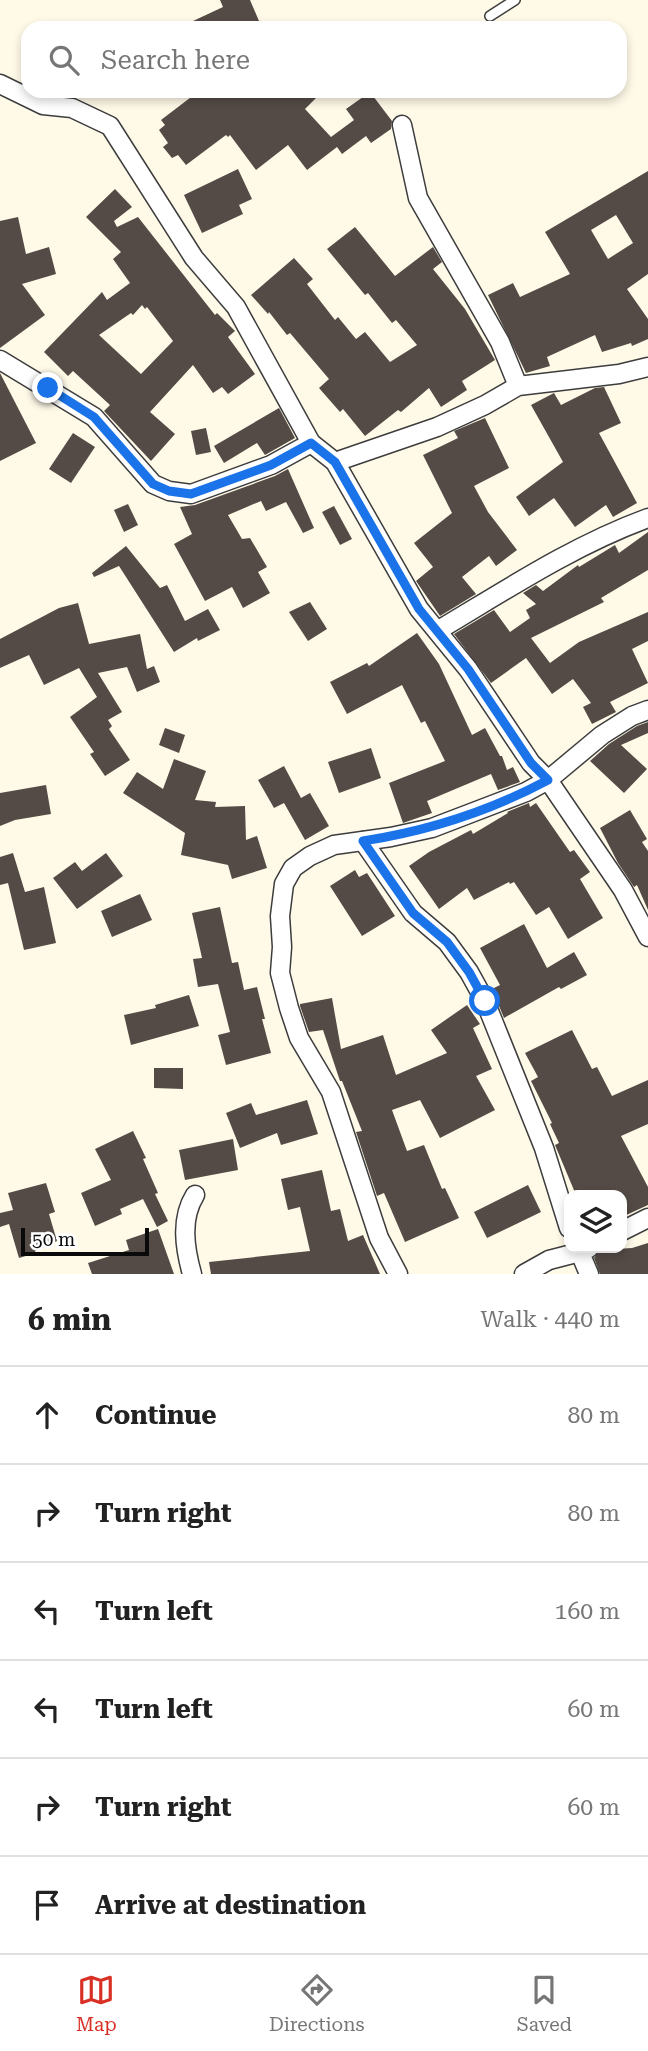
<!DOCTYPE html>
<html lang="en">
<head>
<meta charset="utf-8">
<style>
	:root { --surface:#fff; --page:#f6f6f6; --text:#222; --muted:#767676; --line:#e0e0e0; --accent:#d93025 }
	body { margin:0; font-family:"Roboto Serif",serif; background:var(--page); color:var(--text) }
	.controls { position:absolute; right:21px; bottom:21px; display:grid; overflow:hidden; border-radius:14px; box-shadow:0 4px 10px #0003 }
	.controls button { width:63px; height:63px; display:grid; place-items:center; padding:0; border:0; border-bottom:2px solid var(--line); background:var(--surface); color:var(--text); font:35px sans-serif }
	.scale { position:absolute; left:21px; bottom:18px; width:128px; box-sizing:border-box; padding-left:7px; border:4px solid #0a0a0a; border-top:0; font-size:19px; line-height:24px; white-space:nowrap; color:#0a0a0a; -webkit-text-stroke:5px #fff; paint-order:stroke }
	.stop { position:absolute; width:21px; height:21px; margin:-16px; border:5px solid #1a73e8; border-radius:50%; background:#fff }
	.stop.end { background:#1a73e8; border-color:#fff; box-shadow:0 2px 7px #0008 }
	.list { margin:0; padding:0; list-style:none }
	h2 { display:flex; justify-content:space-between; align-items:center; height:91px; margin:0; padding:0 28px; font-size:30px }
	h2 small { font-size:23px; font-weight:400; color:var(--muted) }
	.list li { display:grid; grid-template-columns:46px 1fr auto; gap:21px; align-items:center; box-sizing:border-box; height:98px; padding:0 28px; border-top:2px solid var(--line) }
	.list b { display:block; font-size:26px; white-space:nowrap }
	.list em { font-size:23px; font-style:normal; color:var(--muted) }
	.icon { flex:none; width:38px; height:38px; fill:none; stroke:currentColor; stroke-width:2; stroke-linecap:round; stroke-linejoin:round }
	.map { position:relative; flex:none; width:648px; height:1274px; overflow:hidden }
	.search { position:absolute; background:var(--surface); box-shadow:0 4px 10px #0003; left:21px; right:21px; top:21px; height:77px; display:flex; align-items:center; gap:18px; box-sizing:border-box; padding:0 24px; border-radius:21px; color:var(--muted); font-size:26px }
	.sheet { height:679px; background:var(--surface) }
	nav { display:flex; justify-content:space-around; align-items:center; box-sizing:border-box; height:98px; border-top:2px solid var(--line); background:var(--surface); font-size:19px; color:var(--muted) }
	nav a { display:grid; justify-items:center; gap:4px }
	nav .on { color:var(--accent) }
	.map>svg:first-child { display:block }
</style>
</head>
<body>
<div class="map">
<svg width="648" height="1274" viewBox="0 0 648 1274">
	<rect width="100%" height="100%" fill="#fffae8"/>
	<g fill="#544b46" fill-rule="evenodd">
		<polygon points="220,0 250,0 262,28 178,28 223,7"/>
		<polygon points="199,91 323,91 305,109 331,137 354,120 346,109 370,92 392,121 391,129 371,143 366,136 342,154 337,147 307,170 288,145 256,170 230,135 228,137 226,135 186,165 178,155 172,158 163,147 168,143 159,130 165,125 161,120"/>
		<polygon points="238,169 252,199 239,205 243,214 202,233 184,195"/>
		<path d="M648,171V274L627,289L648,319V339L632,346L631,343L602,352L595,335L547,357L550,366L526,373L488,295L513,283L520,297L570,274L545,232ZM616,215L633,243L608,259L591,230Z"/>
		<path d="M115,189L132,207L114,221L117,227L138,217L215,315L217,313L235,331L228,337L255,374L228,394L222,387L213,393L193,365L150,412L175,434L151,461L104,411L110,405L73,371L68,376L44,352L102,292L107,300L130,283L113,259L121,252L86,217ZM142,305L145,309L147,307L173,341L141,374L99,335L131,313L133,315Z"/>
		<polygon points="18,217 26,254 49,247 56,274 22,284 45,315 0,348 0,221"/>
		<polygon points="355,227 395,276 433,247 442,262 433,269 465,309 495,360 462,381 467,390 441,407 429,388 401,412 398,410 365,436 343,409 340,412 319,388 329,379 290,333 287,335 269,312 268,314 251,295 294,258 313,279 307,284 335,320 338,317 356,339 365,332 390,362 417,345 396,320 392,323 368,293 365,295 327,249"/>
		<polygon points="0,373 36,443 0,461"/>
		<polygon points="604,387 621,423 599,433 637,503 613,517 606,505 575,527 554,498 529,516 516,497 563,462 531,405 554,393 561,405 595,388"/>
		<polygon points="279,408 295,438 265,455 257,443 224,463 214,446"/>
		<polygon points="485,418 509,468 474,486 488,512 517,550 496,566 489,556 462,577 476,594 440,616 416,581 433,567 414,543 452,513 423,455 458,438 454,431"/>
		<polygon points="206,428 211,452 196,455 191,431"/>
		<polygon points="73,433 95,447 71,483 49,469"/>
		<polygon points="288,469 314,528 303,533 286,502 266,511 261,501 228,515 242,539 250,538 267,567 258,572 270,593 243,608 232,587 205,601 174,544 192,534 180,507 195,505 275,476"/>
		<polygon points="128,504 138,525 124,532 114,510"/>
		<polygon points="334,506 352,539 340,545 322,512"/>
		<polygon points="648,532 648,570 601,598 604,602 531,638 550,663 579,642 648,612 648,641 632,649 648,683 610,702 616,712 592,724 583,707 591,703 573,679 552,694 526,658 491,683 454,634 494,610 510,632 530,618 526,610 536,604 523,593 536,585 543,591 578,565 579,567 615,545 619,553"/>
		<polygon points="126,546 160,588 167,585 185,621 208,609 220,630 198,641 197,638 174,652 119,566 94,577 92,573"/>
		<polygon points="310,602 327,629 308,641 289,612"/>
		<polygon points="78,603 89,644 140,634 147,669 154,666 160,682 137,692 127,667 98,673 122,712 108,720 112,726 109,729 130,760 105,776 90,754 94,752 70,717 97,697 79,668 44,685 29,655 0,668 0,639 59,608"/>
		<polygon points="417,633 439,664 472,735 485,728 500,756 502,756 507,770 513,767 520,782 498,790 491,774 427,801 432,813 403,823 389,783 445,761 425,721 421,723 402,685 347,714 330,682 367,663 369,666"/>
		<polygon points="648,722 648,733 621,745 647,769 624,793 590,761 609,744 637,726"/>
		<polygon points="165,728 185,735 179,753 159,745"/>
		<polygon points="371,748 381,778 339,793 328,762"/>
		<polygon points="174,759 206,771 195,800 216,802 215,807 245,806 246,840 257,836 267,868 232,879 228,865 181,855 185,833 123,793 137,772 163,789"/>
		<polygon points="284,766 301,798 310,793 329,826 305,840 284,803 274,808 258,780"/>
		<polygon points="46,785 51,814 15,820 0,826 0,793"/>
		<polygon points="529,803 530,807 536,803 570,852 574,850 590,872 580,879 603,918 568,939 549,907 536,915 514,882 510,884 509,882 474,900 467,888 439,909 409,866 429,852 471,830 473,834 508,813 507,812"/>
		<polygon points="630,810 647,839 642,842 648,851 648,910 637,885 634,887 618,863 600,828"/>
		<polygon points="13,853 25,892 44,887 56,943 24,950 8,883 0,885 0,857"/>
		<polygon points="106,853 123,876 77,909 53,878 75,862 82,871"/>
		<polygon points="355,870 359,877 367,873 395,916 362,936 330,886"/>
		<polygon points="140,894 152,920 112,937 101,911"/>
		<polygon points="220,907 232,963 238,962 244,990 257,987 265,1019 262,1019 271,1053 226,1065 218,1035 230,1032 218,984 198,987 193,959 202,958 192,913"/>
		<polygon points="524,924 547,968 574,952 587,975 561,989 559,987 504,1018 492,989 500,985 480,948"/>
		<polygon points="189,995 199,1026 131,1045 124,1015 156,1008 155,1005"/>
		<polygon points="332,998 341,1049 383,1035 396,1075 447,1053 431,1030 467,1005 480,1024 473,1028 492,1069 476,1076 495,1110 440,1138 420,1100 392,1110 407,1151 424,1145 442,1189 445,1188 459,1218 405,1242 384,1193 377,1196 356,1132 362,1131 342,1081 340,1081 323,1030 309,1032 300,1006 300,1004"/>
		<polygon points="572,1030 592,1069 597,1067 612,1096 648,1080 648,1124 621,1136 648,1187 648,1205 622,1217 622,1195 576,1195 555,1145 559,1143 550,1124 552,1123 531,1081 538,1077 525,1053"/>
		<polygon points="154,1068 183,1068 183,1089 154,1088"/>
		<polygon points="307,1100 318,1134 281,1145 277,1133 240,1148 226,1113 251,1103 256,1115"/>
		<polygon points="133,1131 146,1158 143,1159 158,1193 155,1194 168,1221 157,1227 143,1199 120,1209 122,1214 95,1226 81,1193 111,1180 95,1149"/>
		<polygon points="233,1139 238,1170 185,1180 179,1150"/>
		<polygon points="322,1170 331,1211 340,1209 348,1241 363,1235 380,1274 211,1274 209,1262 310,1251 300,1207 288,1210 281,1179"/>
		<polygon points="46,1183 55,1212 49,1214 57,1241 35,1251 36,1253 19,1258 9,1224 0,1227 0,1213 13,1210 8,1193"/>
		<polygon points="528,1185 541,1212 487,1238 474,1212"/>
		<polygon points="158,1229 174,1274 92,1274 88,1263 129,1250 126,1240"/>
		<polygon points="648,1243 648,1274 600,1274 594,1258 600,1250 632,1248"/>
	</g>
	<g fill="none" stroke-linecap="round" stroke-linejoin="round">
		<g stroke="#3d3d3d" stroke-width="12">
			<polyline id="service" points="490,16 515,0"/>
		</g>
		<g stroke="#3d3d3d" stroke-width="21">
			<g id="minor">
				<polyline points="0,84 43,105 72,108 110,126 194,258 236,307 311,443 335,462 419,609 468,669 531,763 548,780 623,890 648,937"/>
				<polyline points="402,125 418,198 500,342 518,386"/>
				<polyline points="0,360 94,417 153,484 169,491 191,494 271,465 311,443"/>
				<polyline points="335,462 437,427 485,405 518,386 619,374 648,367"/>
				<path d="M437,631C506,590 572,546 648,518"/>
				<polyline points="363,841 413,913 447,942 469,972 485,1001 544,1148 569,1228"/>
				<polyline points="622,1231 648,1218"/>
				<polyline points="578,1248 589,1274"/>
				<path d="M192,1274C185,1249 180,1219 195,1195"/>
				<polyline points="398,1274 379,1238 331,1092 299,1038 289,1008 280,973 282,947 280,916 284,884 293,868 310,856 334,845 391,837 432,828 526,792 548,780 602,735 632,716 648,710"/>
				<polyline points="524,1274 549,1260 580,1252 589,1248"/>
			</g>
		</g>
		<use href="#service" stroke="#fff" stroke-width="9"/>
		<use href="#minor" stroke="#fff" stroke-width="18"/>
	</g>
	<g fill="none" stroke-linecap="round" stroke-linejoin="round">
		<path stroke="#1a73e8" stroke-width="9" d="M48,388L94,417L153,484L169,491L191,494L271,465L311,443L335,462L419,609L468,669L531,763L548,780C490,811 428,831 363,841L413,913L447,942L469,972L485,1001"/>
	</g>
</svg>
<div class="controls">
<button><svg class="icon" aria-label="layers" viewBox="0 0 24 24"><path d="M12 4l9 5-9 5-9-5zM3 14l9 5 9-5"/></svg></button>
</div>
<div class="scale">50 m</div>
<div class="stop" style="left:485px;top:1001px"></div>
<div class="stop end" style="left:48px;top:388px"></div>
<div class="search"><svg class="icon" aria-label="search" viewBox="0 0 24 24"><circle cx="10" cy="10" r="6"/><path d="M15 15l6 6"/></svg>Search here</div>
</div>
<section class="sheet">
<h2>6 min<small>Walk · 440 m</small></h2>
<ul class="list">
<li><svg class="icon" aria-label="ahead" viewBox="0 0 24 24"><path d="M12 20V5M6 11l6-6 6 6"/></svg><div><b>Continue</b></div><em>80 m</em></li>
<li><svg class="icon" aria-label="right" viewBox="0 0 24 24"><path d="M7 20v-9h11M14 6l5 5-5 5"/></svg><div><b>Turn right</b></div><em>80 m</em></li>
<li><svg class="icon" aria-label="left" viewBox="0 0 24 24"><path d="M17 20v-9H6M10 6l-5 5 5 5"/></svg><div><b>Turn left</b></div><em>160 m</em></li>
<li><svg class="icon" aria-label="left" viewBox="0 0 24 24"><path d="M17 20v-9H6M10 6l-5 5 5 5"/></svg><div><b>Turn left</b></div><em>60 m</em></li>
<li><svg class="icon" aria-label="right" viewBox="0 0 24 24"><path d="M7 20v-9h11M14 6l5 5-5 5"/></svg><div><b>Turn right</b></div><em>60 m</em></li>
<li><svg class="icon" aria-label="arrive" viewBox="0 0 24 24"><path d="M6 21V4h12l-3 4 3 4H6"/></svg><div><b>Arrive at destination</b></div></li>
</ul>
</section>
<nav>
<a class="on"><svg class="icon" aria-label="map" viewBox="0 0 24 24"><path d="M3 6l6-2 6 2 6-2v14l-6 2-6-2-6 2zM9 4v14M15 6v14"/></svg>Map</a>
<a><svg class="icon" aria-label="directions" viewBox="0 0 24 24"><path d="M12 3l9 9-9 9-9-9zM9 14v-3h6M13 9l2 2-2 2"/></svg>Directions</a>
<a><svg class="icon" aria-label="saved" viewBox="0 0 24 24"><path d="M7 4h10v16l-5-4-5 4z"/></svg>Saved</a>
</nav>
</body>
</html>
